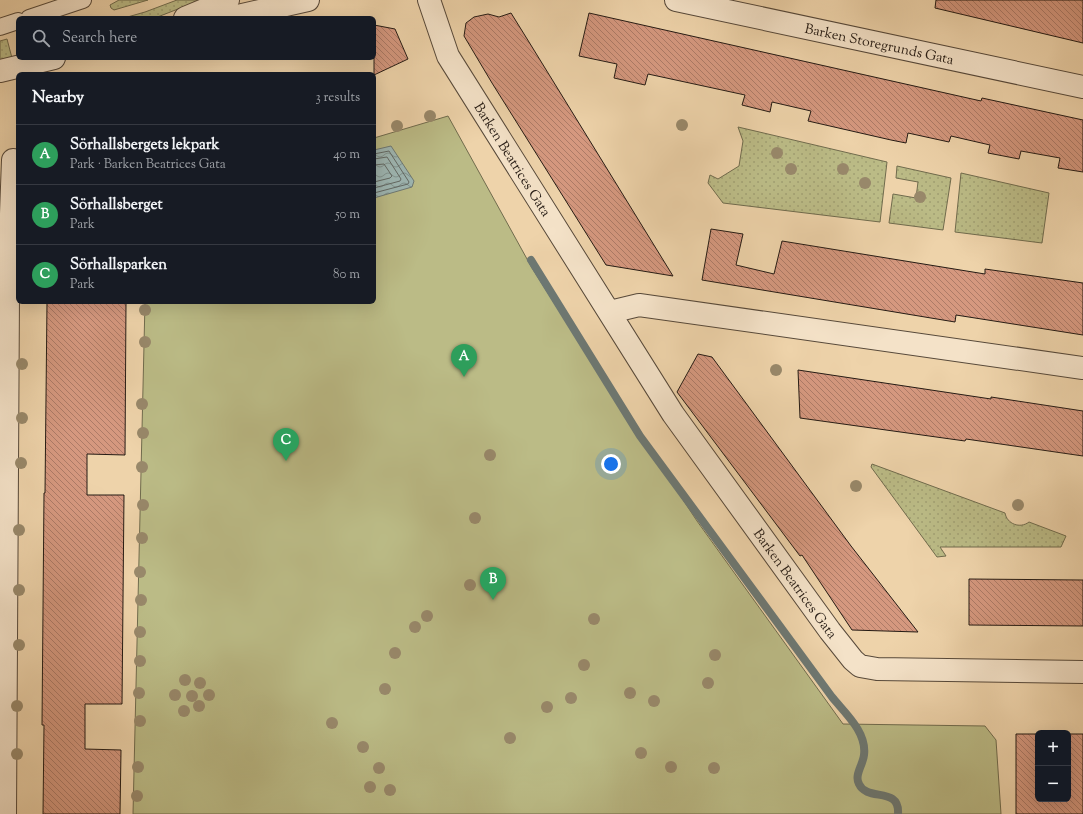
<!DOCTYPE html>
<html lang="en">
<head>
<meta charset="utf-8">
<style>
	:root { --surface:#171b24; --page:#20242c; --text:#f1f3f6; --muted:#9ea1a6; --line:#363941; --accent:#c59692 }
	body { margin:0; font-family:"Sorts Mill Goudy",serif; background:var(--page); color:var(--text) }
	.controls { position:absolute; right:12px; bottom:12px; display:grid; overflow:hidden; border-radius:6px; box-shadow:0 4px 16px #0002 }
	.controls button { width:36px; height:36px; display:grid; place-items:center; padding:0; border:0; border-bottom:1px solid var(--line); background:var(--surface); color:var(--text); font:20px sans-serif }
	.you { position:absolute; left:611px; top:464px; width:14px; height:14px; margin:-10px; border:3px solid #fff; border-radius:50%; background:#1a73e8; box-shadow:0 0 0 6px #1a73e833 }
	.badge { display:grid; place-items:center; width:26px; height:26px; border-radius:50%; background:var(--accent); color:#fff; font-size:13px; font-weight:700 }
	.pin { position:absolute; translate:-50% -33px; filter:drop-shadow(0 1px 2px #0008) }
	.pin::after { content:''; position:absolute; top:21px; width:14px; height:12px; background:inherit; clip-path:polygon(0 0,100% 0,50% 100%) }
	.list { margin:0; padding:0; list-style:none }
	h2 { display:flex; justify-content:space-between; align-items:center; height:52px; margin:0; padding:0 16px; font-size:17px }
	h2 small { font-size:13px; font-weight:400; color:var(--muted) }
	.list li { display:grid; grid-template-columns:26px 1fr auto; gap:12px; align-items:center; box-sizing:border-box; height:60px; padding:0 16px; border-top:1px solid var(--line) }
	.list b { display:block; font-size:15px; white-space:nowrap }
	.list p { margin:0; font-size:13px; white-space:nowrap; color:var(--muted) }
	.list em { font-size:13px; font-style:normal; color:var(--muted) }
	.icon { flex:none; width:22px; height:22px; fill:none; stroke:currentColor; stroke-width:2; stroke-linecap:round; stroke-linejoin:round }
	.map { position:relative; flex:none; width:1083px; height:814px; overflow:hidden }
	.search { position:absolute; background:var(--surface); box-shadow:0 4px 16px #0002; left:16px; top:16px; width:360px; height:44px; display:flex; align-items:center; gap:10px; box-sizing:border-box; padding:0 14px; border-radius:6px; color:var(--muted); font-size:15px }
	.panel { position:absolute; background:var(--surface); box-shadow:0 4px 16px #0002; left:16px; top:72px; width:360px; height:232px; border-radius:6px }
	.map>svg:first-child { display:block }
</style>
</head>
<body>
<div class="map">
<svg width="1083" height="814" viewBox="0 0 1083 814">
	<defs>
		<pattern id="grass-dots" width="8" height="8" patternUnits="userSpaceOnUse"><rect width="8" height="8" fill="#bbbb86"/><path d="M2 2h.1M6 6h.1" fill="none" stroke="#a1a073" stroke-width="1.8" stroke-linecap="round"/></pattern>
		<pattern id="water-waves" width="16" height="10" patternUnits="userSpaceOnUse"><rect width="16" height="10" fill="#9db6b3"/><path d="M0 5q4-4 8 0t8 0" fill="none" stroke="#809390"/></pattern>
		<pattern id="building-back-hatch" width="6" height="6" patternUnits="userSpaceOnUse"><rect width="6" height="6" fill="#d5987f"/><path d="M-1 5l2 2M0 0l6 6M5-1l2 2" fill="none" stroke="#ad7b67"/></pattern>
	</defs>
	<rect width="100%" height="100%" fill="#eed3aa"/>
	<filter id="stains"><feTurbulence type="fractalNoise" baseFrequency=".005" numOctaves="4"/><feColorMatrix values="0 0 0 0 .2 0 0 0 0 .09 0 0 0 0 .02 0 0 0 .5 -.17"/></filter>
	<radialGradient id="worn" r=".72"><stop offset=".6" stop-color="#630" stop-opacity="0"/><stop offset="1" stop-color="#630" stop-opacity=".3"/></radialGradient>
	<g fill="url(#grass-dots)" stroke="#706b4d">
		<polygon points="119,0 148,0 114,10 111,8 110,5"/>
		<polygon points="177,0 201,0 155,18 124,18 145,12"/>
		<polygon points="7,39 12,58 0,61 0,41"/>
		<polygon points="738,127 887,162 880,222 723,203 708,183 710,175 718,179 739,166 743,141"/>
		<polygon points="897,166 951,178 943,230 889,223 893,194 916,198 918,182 896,178"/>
		<polygon points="961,173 1049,193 1042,243 955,232"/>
		<path d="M872,464L1005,513C1007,524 1020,529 1029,522L1066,536L1061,547H940L946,556L937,557L871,467Z"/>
	</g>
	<polygon fill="#bbbb86" stroke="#706b4d" points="448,116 532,268 584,350 697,521 843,724 985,726 996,740 1001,814 133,814 145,302 374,302 374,138"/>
	<polygon fill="url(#water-waves)" stroke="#6d7873" points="391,146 414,181 412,187 374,198 374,150"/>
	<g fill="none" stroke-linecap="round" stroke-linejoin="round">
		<g stroke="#616864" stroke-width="1">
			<polyline points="374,154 389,151 409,182 408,184 374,193"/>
			<polyline points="374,159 387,157 401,179 400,181 374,188"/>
			<polyline points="374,165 384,164 392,176 390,178 374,182"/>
		</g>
		<path stroke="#6d7873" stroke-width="8" d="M531,260L640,436L832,697C845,713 867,732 864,755C863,765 854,775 859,784C867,802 900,786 898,814"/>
	</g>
	<g fill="url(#building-back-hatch)" stroke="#251b14">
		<polygon points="936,0 1083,0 1083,43 935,8"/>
		<polygon points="511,13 529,42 673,276 606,265 492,83 464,36 466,23 474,17 488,14 499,17"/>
		<polygon points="589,13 981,101 982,98 1083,120 1083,172 1058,168 1060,158 1021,151 1019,159 988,153 990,145 951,136 949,142 908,133 906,143 891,140 808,121 811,111 772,102 770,112 742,105 745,95 648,74 645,85 614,78 617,64 579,56"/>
		<polygon points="374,25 395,29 408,59 374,75"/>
		<polygon points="711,229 743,234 736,265 774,274 782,241 985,274 985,269 1083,283 1083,335 956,315 955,322 702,280"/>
		<polygon points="47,302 126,302 125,455 87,454 87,495 124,495 122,704 85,704 85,749 121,750 120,814 43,814 44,725 42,725 44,493 45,493"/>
		<polygon points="698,354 712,357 851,546 918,632 852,630 802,555 800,556 677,392"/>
		<polygon points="798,370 991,399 991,397 1083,411 1083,456 966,439 965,441 800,418"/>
		<polygon points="969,579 1083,580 1083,626 969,625"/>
		<polygon points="1016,734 1038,734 1038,799 1068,799 1068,734 1083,734 1083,814 1016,814"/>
	</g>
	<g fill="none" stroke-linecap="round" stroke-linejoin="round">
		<g stroke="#57493a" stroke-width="18">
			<g id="lane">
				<polyline points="29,18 83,0"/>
				<polyline points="0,27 18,21"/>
			</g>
		</g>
		<g stroke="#57493a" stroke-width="24">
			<g id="street">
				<path id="s1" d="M429,0L448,56L673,414L830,631L853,660L860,666L877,669L1083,672"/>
				<path id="s2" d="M676,0L1083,87"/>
				<polyline points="185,18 228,0"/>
				<polyline points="229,18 308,0"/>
				<polyline points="0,71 54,58"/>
				<polyline points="0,298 8,295 13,160"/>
				<polyline points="610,312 639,305 1083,368"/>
				<polyline points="5,814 8,295"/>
			</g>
		</g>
		<use href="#lane" stroke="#f4e2c8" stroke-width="16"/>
		<use href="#street" stroke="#f4e2c8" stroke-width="22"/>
	</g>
	<g fill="#98886a">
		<circle cx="430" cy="116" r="6"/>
		<circle cx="682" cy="125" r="6"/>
		<circle cx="397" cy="126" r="6"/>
		<circle cx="777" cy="153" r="6"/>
		<circle cx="791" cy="169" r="6"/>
		<circle cx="843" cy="169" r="6"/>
		<circle cx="865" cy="183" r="6"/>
		<circle cx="920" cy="197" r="6"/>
		<circle cx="145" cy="310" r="6"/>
		<circle cx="145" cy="342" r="6"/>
		<circle cx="22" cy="364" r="6"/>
		<circle cx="776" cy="370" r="6"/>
		<circle cx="142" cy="404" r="6"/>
		<circle cx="22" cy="418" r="6"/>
		<circle cx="143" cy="433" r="6"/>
		<circle cx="490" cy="455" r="6"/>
		<circle cx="21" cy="463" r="6"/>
		<circle cx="142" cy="467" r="6"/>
		<circle cx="856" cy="486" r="6"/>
		<circle cx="143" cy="505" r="6"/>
		<circle cx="1018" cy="505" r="6"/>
		<circle cx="475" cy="518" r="6"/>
		<circle cx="19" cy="530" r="6"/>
		<circle cx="142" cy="538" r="6"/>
		<circle cx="140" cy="572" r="6"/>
		<circle cx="470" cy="585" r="6"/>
		<circle cx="19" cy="590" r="6"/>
		<circle cx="141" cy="600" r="6"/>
		<circle cx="427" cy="616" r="6"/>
		<circle cx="594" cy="619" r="6"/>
		<circle cx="415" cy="627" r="6"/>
		<circle cx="140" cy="632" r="6"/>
		<circle cx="19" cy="645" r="6"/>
		<circle cx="395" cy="653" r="6"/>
		<circle cx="715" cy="655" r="6"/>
		<circle cx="140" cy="661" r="6"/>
		<circle cx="584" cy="665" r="6"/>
		<circle cx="185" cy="680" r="6"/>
		<circle cx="200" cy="683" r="6"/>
		<circle cx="708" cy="683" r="6"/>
		<circle cx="385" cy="689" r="6"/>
		<circle cx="139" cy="693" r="6"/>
		<circle cx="630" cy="693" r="6"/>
		<circle cx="175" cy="695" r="6"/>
		<circle cx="209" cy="695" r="6"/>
		<circle cx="192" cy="696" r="6"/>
		<circle cx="571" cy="698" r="6"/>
		<circle cx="654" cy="701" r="6"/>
		<circle cx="17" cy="706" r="6"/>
		<circle cx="199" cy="706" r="6"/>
		<circle cx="547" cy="707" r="6"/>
		<circle cx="184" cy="711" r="6"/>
		<circle cx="140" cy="721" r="6"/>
		<circle cx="332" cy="723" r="6"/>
		<circle cx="510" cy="738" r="6"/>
		<circle cx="363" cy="747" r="6"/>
		<circle cx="641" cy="753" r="6"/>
		<circle cx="17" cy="754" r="6"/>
		<circle cx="138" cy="767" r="6"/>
		<circle cx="671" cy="767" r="6"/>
		<circle cx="379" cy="768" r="6"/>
		<circle cx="714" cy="768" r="6"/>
		<circle cx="370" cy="787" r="6"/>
		<circle cx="390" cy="790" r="6"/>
		<circle cx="137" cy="796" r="6"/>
	</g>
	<g text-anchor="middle" stroke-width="3" stroke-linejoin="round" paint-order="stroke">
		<g font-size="14" fill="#251b14" stroke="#f4e2c8">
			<text dy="5" stroke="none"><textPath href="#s2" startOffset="208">Barken Storegrunds Gata</textPath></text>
			<text dy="5" stroke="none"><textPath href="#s1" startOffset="181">Barken Beatrices Gata</textPath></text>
			<text dy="5" stroke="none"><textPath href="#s1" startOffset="691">Barken Beatrices Gata</textPath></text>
		</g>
	</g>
	<rect width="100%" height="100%" filter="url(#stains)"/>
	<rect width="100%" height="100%" fill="url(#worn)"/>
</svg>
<div class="controls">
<button>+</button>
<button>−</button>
</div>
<div class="you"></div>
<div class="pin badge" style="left:464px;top:377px;background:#2e9e5b">A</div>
<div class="pin badge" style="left:493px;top:600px;background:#2e9e5b">B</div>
<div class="pin badge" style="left:286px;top:461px;background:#2e9e5b">C</div>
<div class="search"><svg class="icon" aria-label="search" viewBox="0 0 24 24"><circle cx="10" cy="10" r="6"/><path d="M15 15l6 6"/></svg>Search here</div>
<section class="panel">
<h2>Nearby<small>3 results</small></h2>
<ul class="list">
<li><span class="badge" style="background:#2e9e5b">A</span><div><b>Sörhallsbergets lekpark</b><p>Park · Barken Beatrices Gata</p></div><em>40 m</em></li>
<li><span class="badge" style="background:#2e9e5b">B</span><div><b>Sörhallsberget</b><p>Park</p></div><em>50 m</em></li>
<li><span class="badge" style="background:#2e9e5b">C</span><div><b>Sörhallsparken</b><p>Park</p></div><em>80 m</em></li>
</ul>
</section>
</div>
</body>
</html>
